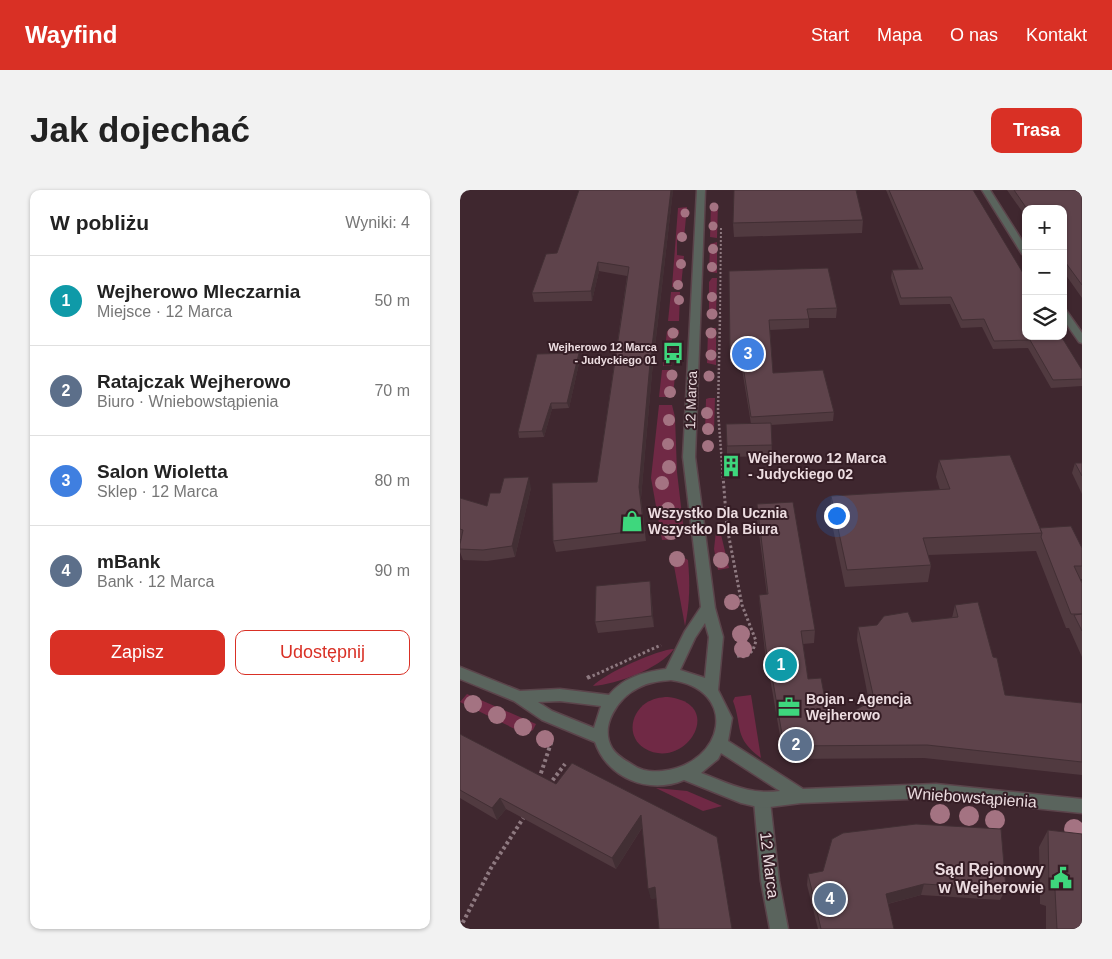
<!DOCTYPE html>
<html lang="pl">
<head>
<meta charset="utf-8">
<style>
	:root { --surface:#fff; --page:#f2f2f2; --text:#222; --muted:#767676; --line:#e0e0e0; --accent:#d93025 }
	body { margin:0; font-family:Arial,sans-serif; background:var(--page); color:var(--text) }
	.controls { position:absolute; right:15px; top:15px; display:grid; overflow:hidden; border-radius:10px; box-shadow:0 1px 4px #0004 }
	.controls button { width:45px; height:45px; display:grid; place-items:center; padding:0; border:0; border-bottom:1px solid var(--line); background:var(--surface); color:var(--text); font:25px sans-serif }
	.you { position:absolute; left:376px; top:325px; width:18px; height:18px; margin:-12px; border:4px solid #fff; border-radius:50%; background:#1a73e8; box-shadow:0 0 0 8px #1a73e833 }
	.badge { display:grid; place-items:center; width:32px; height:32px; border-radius:50%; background:var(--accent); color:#fff; font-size:16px; font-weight:700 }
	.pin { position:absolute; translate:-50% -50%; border:2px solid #fff; box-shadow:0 1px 5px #0006 }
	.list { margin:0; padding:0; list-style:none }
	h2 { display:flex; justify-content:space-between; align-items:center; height:65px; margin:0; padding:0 20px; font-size:21px }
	h2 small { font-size:16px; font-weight:400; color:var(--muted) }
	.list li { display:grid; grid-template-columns:32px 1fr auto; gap:15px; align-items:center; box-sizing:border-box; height:90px; padding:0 20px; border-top:1px solid var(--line) }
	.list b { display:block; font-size:19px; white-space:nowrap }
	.list p { margin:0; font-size:16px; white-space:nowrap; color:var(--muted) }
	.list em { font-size:16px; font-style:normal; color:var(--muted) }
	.actions { display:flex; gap:10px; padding:15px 20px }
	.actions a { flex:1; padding:11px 0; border:1px solid var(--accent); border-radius:10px; text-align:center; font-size:18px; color:var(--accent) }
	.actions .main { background:var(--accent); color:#fff }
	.icon { flex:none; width:28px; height:28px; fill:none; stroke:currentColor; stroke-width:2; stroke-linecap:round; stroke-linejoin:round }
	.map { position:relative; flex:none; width:622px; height:739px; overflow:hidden; border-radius:10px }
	header { display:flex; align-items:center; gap:30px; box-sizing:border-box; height:70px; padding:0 25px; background:var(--accent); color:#fff }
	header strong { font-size:24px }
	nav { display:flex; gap:28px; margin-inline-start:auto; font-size:18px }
	.intro { display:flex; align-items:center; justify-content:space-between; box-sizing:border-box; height:120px; padding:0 30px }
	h1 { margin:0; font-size:35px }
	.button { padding:12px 22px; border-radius:10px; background:var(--accent); color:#fff; font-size:18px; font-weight:700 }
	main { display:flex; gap:30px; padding:0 30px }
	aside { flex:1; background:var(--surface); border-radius:10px; box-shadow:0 1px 4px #0004 }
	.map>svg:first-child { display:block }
</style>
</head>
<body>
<header>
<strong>Wayfind</strong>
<nav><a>Start</a><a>Mapa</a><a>O nas</a><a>Kontakt</a></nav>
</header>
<div class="intro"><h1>Jak dojechać</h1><a class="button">Trasa</a></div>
<main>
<aside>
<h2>W pobliżu<small>Wyniki: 4</small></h2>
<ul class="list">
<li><span class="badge" style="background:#0f9aa8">1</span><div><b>Wejherowo Mleczarnia</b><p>Miejsce · 12 Marca</p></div><em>50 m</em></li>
<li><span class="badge" style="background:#5c6f8a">2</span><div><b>Ratajczak Wejherowo</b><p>Biuro · Wniebowstąpienia</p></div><em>70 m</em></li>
<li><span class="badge" style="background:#3f7fe0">3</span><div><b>Salon Wioletta</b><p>Sklep · 12 Marca</p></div><em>80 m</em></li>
<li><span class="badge" style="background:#5c6f8a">4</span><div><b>mBank</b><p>Bank · 12 Marca</p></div><em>90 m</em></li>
</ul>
<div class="actions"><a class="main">Zapisz</a><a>Udostępnij</a></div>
</aside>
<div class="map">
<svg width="622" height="739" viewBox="0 0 622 739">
	<rect width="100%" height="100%" fill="#3f272f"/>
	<g fill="#702945">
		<polygon points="258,14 257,48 250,47 251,15"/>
		<polygon points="227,17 224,48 217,50 217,65 224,66 221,97 212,97 218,18"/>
		<polygon points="257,52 257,83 249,82 250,54"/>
		<polygon points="252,88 257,88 256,127 249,127 249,92"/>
		<polygon points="211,102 220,102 219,131 208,131"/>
		<polygon points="251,138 256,138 256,175 247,173 248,140"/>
		<polygon points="219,140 219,143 212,149 210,167 212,169 212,176 203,176 207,141"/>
		<polygon points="202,180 212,180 215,185 213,207 199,207"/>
		<polygon points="249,208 255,208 254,240 245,242 246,209"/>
		<polygon points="199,215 212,215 215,227 217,282 224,342 217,349 202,350 191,288"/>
		<polygon points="257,332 258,332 269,378 258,380 254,359"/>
		<path d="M218,364L228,370C230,393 230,413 225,436L212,365Z"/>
		<path d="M214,459C199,479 157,494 133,496C143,484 199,459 214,459Z"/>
		<polygon points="7,504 76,534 73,540 65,544 0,512"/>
		<path d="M291,505L301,568C273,547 283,538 273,511L275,507Z"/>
		<path d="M208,507C268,514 224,583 184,558C167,547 170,524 186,513C192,509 200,507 208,507Z"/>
		<polygon points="196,598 227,601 262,616 243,621"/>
	</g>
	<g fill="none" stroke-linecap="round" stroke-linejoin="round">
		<g stroke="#5b444b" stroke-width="3">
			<g id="minor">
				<polygon points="522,0 530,0 566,57 566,66 562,64"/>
				<polygon points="603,119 606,120 622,143 622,153 619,152 603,129"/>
				<polygon points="302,604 308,606 310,611 319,691 328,739 310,739 301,691 294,611 296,606"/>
			</g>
		</g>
		<g stroke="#5b444b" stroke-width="3">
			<path id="tertiary" d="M237,0H245L235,267L255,418L263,447L258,500L272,528L268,551L343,599L476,594L622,609V623L476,608L341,613L302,618L281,613L224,590C189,605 147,588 135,552L82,530L54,511L0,489V477L60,501L100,499L149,505C164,487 184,482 206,479L225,441L241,417L223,267ZM245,433L249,447L245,488L220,480L235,448ZM211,490C279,499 266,574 202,581C193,582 181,581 173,575C165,570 157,566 152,558C139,536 158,508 178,498C188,492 200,491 211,490ZM100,511L141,516L134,538L92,521L78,512ZM261,563L320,601C289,605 270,594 241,583L258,569Z"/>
		</g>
		<polyline stroke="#8e7980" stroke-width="2" stroke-dasharray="2 2" stroke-linecap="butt" points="260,128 261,36"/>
		<polyline stroke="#8e7980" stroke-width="2.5" stroke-dasharray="2 2" stroke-linecap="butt" points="260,126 258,221 263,287"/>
		<g stroke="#8e7980" stroke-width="3" stroke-dasharray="2.5 2.5" stroke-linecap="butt">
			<polyline points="263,286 267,337 282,415 296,451 293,460 286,467 276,466"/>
			<polyline points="128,488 201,455"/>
		</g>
		<g stroke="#8e7980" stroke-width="4" stroke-dasharray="3 3" stroke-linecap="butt">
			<polyline points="127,488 131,486"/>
			<polyline points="79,589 92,550"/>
			<polyline points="89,595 105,574"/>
			<polyline points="0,738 31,678 64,627"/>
		</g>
		<use href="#minor" fill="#5a645d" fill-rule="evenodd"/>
		<use href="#tertiary" fill="#5a645d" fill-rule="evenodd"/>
	</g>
	<g fill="#a47382">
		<circle cx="254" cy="17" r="4.5"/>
		<circle cx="225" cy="23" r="4.5"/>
		<circle cx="253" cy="36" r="4.5"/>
		<circle cx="222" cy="47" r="5"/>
		<circle cx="253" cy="59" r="5"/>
		<circle cx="221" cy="74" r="5"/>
		<circle cx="252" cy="77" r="5"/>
		<circle cx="218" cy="95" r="5"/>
		<circle cx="252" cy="107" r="5"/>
		<circle cx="219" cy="110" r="5"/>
		<circle cx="252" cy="124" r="5.5"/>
		<circle cx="213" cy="143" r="5.5"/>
		<circle cx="251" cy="143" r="5.5"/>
		<circle cx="251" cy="165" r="5.5"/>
		<circle cx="212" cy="185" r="5.5"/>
		<circle cx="249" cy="186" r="5.5"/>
		<circle cx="210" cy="202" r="6"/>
		<circle cx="247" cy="223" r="6"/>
		<circle cx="209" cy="230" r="6"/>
		<circle cx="248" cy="239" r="6"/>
		<circle cx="208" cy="254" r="6"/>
		<circle cx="248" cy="256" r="6"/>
		<circle cx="209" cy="277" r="7"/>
		<circle cx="202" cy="293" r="7"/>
		<circle cx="208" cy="319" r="7"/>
		<circle cx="211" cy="342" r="8"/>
		<circle cx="217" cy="369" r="8"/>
		<circle cx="261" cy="370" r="8"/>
		<circle cx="272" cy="412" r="8"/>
		<circle cx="281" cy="444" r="9"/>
		<circle cx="283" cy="459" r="9"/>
		<circle cx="13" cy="514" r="9"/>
		<circle cx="37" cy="525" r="9"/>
		<circle cx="63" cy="537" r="9"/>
		<circle cx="85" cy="549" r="9"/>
		<circle cx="480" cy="624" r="10"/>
		<circle cx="509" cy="626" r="10"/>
		<circle cx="535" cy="630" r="10"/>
		<circle cx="614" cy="639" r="10"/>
	</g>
	<g fill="#513a40">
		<polygon points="213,0 192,183 181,308 186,351 96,362 93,351 137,292 167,86 139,81 132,111 74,112 72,103 97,63"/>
		<polygon points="426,0 513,0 566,146 622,180 622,196 591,198 568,158 533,159 522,137 501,138 490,114 440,115 431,88 432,80 459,79"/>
		<polygon points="547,0 622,0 622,108 603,81 603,19 566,19 566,27"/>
		<polygon points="403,30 402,43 274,47 273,33"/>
		<polygon points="269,81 377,118 376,128 349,128 349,138 310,140 313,183 374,222 373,231 311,235 312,266 267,267 267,256 291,234 281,173 271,173 270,171"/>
		<polygon points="120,169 109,218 92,219 84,247 59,248 58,242"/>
		<polygon points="479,270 580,338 622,358 622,389 620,389 622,393 622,467 609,438 606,438 576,361 468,365 471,375 468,392 385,397 370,324 371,306 480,300 476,287"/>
		<polygon points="615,273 622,273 622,304 612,283"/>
		<polygon points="71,298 55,367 27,371 3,370 0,362 0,354 1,349 0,349 0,308 27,316 40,303"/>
		<polygon points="297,314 355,440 354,453 343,454 348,489 367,520 394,521 409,512 397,450 398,437 492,428 495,415 533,467 545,505 622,513 622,585 464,568 324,569 310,488 308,488 300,419 299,405 307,405 297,328"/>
		<polygon points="190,391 191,402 194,437 138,443 135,432"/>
		<polygon points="0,544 96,594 257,647 196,708 191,709 182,638 156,679 46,619 37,630 0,608"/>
		<polygon points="588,640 622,739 586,739 586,716 580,714 579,657"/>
		<polygon points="348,684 546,699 540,710 461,705 428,714 434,739 358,739 347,695"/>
	</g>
	<g fill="#422f34">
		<polygon points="211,0 213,0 192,183 181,308 186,351 179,297 190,173"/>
		<polygon points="138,72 139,81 132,111 131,101"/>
		<polygon points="119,163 120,169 109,218 107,213"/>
		<polygon points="91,213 92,219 84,247 82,241"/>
		<polygon points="69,287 71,298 55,367 52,356"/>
		<polygon points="190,391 191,402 194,437 192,426"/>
		<polygon points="40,608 46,619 37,630 32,618"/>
		<polygon points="181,625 183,636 156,679 152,668"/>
		<polygon points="464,694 461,705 423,715 426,704"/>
		<polygon points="195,697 197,708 191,709 188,699"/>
	</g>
	<g fill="#5e434b" stroke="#422f34">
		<polygon points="119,0 211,0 190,173 179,297 184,340 93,351 92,293 137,292 169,77 138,72 131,101 72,103 86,64 97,63"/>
		<polygon points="274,0 396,0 403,30 273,33"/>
		<polygon points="429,0 513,0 566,88 566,146 601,146 622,180 622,189 593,190 570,150 534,151 524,129 502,130 491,107 441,108 432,80 463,79"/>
		<polygon points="554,0 622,0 622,95 603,69 603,19 567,19"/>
		<polygon points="368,78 377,118 347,119 349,129 309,130 313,183 363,180 374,222 291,227 281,163 271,163 270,162 269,81"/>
		<polygon points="119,163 107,213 91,213 82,241 58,242 77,164"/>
		<polygon points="311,233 312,255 267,256 266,234"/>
		<polygon points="550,265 582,343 463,348 471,375 387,380 371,306 490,299 479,270"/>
		<polygon points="615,273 622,273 622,286"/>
		<polygon points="69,287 52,356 23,360 0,359 0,354 3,340 0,339 0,308 27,316 30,303 40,303 44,288"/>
		<polygon points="333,312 355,440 341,441 348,489 361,488 367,520 394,521 414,509 398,437 417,435 424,426 448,422 452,432 498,427 495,415 518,412 533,467 537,468 545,505 622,513 622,572 467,555 324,556 310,474 308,474 299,405 308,404 297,314"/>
		<polygon points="611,336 622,358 622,376 614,376 622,393 622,424 611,424 581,347 582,343 580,338"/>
		<polygon points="190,391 192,426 135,432 136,396"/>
		<polygon points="622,424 622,441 614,425"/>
		<polygon points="0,544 96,594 112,573 257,647 272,739 199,739 195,697 188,699 181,625 152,668 40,608 32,618 0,600"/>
		<polygon points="456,634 541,639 546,699 464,694 426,704 434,739 361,739 348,684 363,681 372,649 383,643"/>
		<polygon points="588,640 622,644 622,739 597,739 595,700 589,698"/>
	</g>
	<defs>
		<g id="bus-bare" transform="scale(1.725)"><path d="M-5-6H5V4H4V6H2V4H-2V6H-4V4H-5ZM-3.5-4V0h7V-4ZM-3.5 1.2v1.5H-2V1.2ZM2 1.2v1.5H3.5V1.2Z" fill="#3ed77d" stroke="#351d25" stroke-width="2.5" paint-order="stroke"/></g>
		<g id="building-bare" transform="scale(1.725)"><path d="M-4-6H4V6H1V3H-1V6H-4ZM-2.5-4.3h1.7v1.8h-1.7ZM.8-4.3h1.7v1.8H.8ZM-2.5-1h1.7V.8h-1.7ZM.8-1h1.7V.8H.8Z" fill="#3ed77d" stroke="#351d25" stroke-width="2.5" paint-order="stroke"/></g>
		<g id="shop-bare" transform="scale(1.725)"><path d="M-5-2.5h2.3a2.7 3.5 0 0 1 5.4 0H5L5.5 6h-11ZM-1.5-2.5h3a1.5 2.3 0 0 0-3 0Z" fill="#3ed77d" stroke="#351d25" stroke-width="2.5" paint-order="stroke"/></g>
		<g id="office-bare" transform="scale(1.725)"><path d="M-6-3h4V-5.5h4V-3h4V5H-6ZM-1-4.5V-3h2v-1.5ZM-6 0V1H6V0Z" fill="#3ed77d" stroke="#351d25" stroke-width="2.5" paint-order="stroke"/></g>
		<g id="civic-bare" transform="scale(1.725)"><path d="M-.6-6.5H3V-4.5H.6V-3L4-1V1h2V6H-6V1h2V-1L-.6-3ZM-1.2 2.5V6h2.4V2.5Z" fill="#3ed77d" stroke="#351d25" stroke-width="2.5" paint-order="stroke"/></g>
	</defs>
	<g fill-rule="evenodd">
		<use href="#bus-bare" x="213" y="163"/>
		<use href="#building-bare" x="271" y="276"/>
		<use href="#shop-bare" x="172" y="331"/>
		<use href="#office-bare" x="329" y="517"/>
		<use href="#civic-bare" x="601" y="688"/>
	</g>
	<g text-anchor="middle" stroke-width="4" stroke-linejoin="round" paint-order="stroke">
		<g font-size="11" font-weight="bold" fill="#ecdce0" stroke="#351d25" text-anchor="end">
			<text x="197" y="161">Wejherowo 12 Marca<tspan x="197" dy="13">- Judyckiego 01</tspan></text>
		</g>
		<g font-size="14" fill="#ecdce0" stroke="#351d25">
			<text transform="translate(231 210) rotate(-88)" y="5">12 Marca</text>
		</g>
		<g font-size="14" font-weight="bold" fill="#ecdce0" stroke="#351d25" text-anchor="start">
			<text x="288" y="273">Wejherowo 12 Marca<tspan x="288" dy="16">- Judyckiego 02</tspan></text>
			<text x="188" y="328">Wszystko Dla Ucznia<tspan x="188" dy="16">Wszystko Dla Biura</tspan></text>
			<text x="346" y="514">Bojan - Agencja<tspan x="346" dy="16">Wejherowo</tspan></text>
		</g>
		<g font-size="16" fill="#ecdce0" stroke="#351d25">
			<text transform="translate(512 607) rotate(4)" y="6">Wniebowstąpienia</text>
			<text transform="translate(310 675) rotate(83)" y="6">12 Marca</text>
		</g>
		<g font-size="16" font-weight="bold" fill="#ecdce0" stroke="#351d25" text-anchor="end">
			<text x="584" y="685">Sąd Rejonowy<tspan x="584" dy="18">w Wejherowie</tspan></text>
		</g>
	</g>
</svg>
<div class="controls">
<button>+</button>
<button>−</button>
<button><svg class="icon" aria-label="layers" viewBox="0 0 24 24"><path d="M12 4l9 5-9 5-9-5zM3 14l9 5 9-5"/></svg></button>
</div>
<div class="you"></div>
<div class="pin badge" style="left:321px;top:475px;background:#0f9aa8">1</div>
<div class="pin badge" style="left:336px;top:555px;background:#5c6f8a">2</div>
<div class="pin badge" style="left:288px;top:164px;background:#3f7fe0">3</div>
<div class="pin badge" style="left:370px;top:709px;background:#5c6f8a">4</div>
</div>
</main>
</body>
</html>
